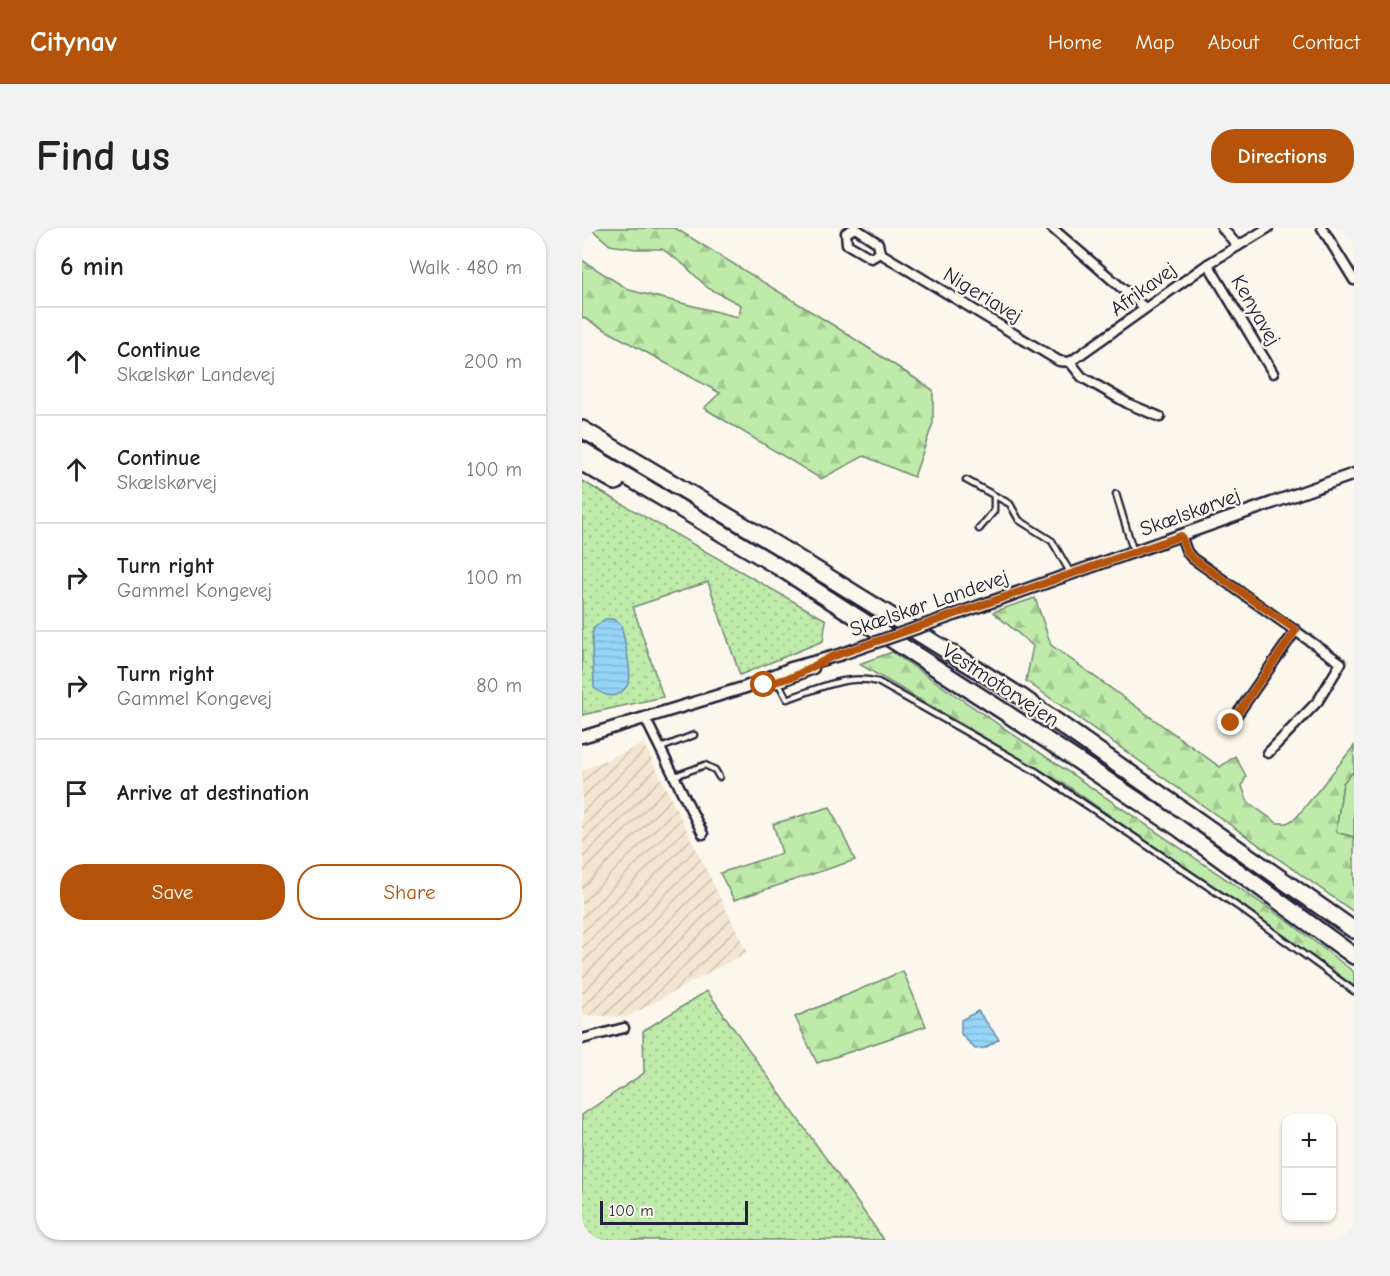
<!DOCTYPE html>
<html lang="en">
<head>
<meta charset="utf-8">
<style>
	:root { --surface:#fff; --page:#f2f2f2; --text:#222; --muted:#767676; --line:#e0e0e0; --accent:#b45309 }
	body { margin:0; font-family:"Comic Neue",sans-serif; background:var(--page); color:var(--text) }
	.controls { position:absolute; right:18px; bottom:18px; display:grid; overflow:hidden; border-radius:12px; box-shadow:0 2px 4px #0004 }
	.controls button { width:54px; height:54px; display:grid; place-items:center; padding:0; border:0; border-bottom:2px solid var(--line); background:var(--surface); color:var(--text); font:30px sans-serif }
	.scale { position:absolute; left:18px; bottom:15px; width:148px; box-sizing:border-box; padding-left:6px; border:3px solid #22223b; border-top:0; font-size:16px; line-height:21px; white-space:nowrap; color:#22223b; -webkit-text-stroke:4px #fbf7ec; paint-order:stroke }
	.stop { position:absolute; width:18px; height:18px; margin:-14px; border:4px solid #b45309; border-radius:50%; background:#fff }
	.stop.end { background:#b45309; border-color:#fff; box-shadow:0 2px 6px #0008 }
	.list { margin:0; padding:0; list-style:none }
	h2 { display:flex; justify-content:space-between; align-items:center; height:78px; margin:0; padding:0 24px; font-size:26px }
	h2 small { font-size:20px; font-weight:400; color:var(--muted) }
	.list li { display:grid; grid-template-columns:39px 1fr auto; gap:18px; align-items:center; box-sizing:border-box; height:108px; padding:0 24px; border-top:2px solid var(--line) }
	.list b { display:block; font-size:22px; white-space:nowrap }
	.list p { margin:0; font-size:20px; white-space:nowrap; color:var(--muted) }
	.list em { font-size:20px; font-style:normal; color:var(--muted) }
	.actions { display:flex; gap:12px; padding:18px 24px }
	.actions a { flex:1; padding:14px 0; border:2px solid var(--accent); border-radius:24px; text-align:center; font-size:21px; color:var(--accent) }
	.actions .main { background:var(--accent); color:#fff }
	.icon { flex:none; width:33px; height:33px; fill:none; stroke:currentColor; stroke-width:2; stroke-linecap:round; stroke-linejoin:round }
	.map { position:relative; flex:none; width:772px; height:1012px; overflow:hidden; border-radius:24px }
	header { display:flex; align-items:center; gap:36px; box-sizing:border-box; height:84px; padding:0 30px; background:var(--accent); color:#fff }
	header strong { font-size:28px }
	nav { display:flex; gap:33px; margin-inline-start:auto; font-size:21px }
	.intro { display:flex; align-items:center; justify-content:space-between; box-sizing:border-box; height:144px; padding:0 36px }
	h1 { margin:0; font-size:42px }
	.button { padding:15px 27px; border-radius:24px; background:var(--accent); color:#fff; font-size:21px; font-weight:700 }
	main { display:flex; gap:36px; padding:0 36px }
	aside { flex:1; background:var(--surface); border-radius:24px; box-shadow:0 2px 4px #0004 }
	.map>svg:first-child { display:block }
</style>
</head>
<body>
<header>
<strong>Citynav</strong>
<nav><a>Home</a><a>Map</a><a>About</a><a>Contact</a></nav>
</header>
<div class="intro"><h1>Find us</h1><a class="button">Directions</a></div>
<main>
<aside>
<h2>6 min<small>Walk · 480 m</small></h2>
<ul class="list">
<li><svg class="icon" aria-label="ahead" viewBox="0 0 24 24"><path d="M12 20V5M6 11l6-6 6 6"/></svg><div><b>Continue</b><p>Skælskør Landevej</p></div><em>200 m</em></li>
<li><svg class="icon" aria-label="ahead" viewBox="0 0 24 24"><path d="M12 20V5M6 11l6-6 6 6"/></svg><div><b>Continue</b><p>Skælskørvej</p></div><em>100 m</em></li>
<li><svg class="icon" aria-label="right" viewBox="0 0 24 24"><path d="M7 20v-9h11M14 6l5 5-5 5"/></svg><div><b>Turn right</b><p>Gammel Kongevej</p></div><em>100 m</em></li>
<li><svg class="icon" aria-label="right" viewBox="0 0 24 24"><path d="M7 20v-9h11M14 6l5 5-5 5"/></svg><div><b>Turn right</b><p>Gammel Kongevej</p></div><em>80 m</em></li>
<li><svg class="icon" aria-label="arrive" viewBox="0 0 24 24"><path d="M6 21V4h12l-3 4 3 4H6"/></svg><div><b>Arrive at destination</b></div></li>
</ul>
<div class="actions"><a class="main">Save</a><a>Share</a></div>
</aside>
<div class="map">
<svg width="772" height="1012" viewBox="0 0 772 1012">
	<defs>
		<pattern id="industrial-furrows" width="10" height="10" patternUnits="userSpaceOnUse" patternTransform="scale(1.5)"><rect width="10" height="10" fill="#f3e5d1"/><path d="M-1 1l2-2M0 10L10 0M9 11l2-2" fill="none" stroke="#d0c4b4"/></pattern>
		<pattern id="grass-dots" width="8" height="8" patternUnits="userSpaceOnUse" patternTransform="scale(1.5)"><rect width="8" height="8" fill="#beeba9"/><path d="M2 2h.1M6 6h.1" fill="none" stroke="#a3c992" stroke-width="1.8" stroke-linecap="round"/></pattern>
		<pattern id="forest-firs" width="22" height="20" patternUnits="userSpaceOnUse" patternTransform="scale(1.5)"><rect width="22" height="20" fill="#beeba9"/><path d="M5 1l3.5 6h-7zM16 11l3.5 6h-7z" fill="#a3c992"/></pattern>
		<pattern id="water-rules" width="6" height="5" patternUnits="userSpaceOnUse" patternTransform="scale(1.5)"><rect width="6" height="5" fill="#96d5f7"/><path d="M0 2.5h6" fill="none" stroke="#81b7d5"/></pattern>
	</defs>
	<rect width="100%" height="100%" fill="#fbf7ec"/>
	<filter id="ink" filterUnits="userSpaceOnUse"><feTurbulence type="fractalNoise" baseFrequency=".0167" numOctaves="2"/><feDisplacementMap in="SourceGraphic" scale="12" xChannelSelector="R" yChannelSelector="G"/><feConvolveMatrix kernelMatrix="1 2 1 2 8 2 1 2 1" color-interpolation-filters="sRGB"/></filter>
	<g filter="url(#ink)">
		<polygon fill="url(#industrial-furrows)" points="62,516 165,724 45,789 0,787 0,542"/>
		<g fill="url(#grass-dots)" stroke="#708672" stroke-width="1.5">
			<polygon points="0,253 244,392 241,413 158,447 126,354 51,379 81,469 0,487"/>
			<polygon points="125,763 302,1012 0,1012 0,887 62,845 61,803"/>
		</g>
		<g fill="url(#forest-firs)" stroke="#708672" stroke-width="1.5">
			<polygon points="8,0 93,0 251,97 351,162 351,195 332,249 282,228 239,251 122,180 138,165 0,89 0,32 47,62 156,89 159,77 126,60 101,36 80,21 54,21 28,17"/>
			<polygon points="453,370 469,417 638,539 653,528 664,548 660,558 666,574 695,595 705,595 714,590 772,518 772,543 761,555 754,604 772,609 772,684 444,453 451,418 411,384"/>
			<polygon points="310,424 707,694 772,744 772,760 487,559 277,436"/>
			<polygon points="248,579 273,632 152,672 138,645 200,625 191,596"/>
			<polygon points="321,743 344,798 235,835 213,789"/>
		</g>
		<polygon fill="#beeba9" stroke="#708672" stroke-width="1.5" points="772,543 772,609 754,604 761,555"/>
		<g fill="url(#water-rules)" stroke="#688dac" stroke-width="1.5">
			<path d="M23,391H31L39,397C42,409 50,444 47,454C45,459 42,462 38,465C29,471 20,466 12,460C12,440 8,421 11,401Z"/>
			<polygon points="396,783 417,811 403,820 393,821 379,806 379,792"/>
		</g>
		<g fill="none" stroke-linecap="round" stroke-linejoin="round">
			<g stroke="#22223b" stroke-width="9">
				<g id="service">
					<polyline points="384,252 428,276 437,292 470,313 488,344"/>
					<polyline points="534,266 551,322"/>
					<polyline points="397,301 412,283 412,268"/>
					<path d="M196,454L205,471C233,462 266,445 296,454L455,544L658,680L772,763"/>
					<polyline points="79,520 112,507"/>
					<polyline points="93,548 123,537 133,542 137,549"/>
				</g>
			</g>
			<g stroke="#22223b" stroke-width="13">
				<g id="minor">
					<polygon points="273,0 296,15 298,25 289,30 265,16 264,5"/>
					<polyline points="470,0 563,80"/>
					<polyline points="640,0 656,18"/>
					<polyline points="740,0 772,52"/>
					<polyline points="298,25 477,133 488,134"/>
					<polyline points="626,36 691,145"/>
					<polyline points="488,134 626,36 686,0"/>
					<polyline points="488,134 500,149 547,176 578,189"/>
					<polyline points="599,308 605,324 610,330 759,435 736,473 686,525"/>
					<polyline points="63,490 121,606"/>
					<polyline points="649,495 714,402"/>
					<polyline points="0,811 42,800"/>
				</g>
			</g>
			<g stroke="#22223b" stroke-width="15">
				<g id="tertiary">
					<polyline points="375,386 772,246"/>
					<polyline points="178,457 196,454 231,440"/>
					<polyline points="0,509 164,459 209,440 257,427"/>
				</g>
			</g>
			<g stroke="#22223b" stroke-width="20">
				<g id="motorway">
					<polyline points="0,201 201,321 438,468 772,702"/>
					<polyline points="0,222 200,341 424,485 595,599 772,728"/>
					<polyline points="0,235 34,254"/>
				</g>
			</g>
			<use href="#service" stroke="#fbf7ec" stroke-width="4.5"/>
			<use href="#minor" stroke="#fbf7ec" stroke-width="8"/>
			<use href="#tertiary" stroke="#fbf7ec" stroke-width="10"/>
			<use href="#motorway" stroke="#fbf7ec" stroke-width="15"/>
			<g stroke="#22223b" stroke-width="15" stroke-linecap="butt">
				<polyline id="tertiary-bridge" points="257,427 375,386"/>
			</g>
			<use href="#tertiary-bridge" stroke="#fbf7ec" stroke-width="10"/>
		</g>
	</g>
	<g fill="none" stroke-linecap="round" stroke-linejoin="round" filter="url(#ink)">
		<polyline stroke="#b45309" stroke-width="8" points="182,457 213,448 249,429 599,308 605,324 610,330 714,402 649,495"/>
	</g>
	<g text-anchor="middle" stroke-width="5" stroke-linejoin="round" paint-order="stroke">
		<g font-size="21" fill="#22223b" stroke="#fbf7ec">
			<text transform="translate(561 61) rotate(-36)" y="7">Afrikavej</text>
			<text transform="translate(401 67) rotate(31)" y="7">Nigeriavej</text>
			<text transform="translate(674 82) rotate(60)" y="7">Kenyavej</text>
			<text transform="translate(608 284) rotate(-20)" y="7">Skælskørvej</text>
			<text transform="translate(347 375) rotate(-19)" y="7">Skælskør Landevej</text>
			<text transform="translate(419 457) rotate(33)" y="7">Vestmotorvejen</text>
		</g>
	</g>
</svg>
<div class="controls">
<button>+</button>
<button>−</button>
</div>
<div class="scale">100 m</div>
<div class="stop" style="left:182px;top:457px"></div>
<div class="stop end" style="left:649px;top:495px"></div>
</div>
</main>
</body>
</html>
